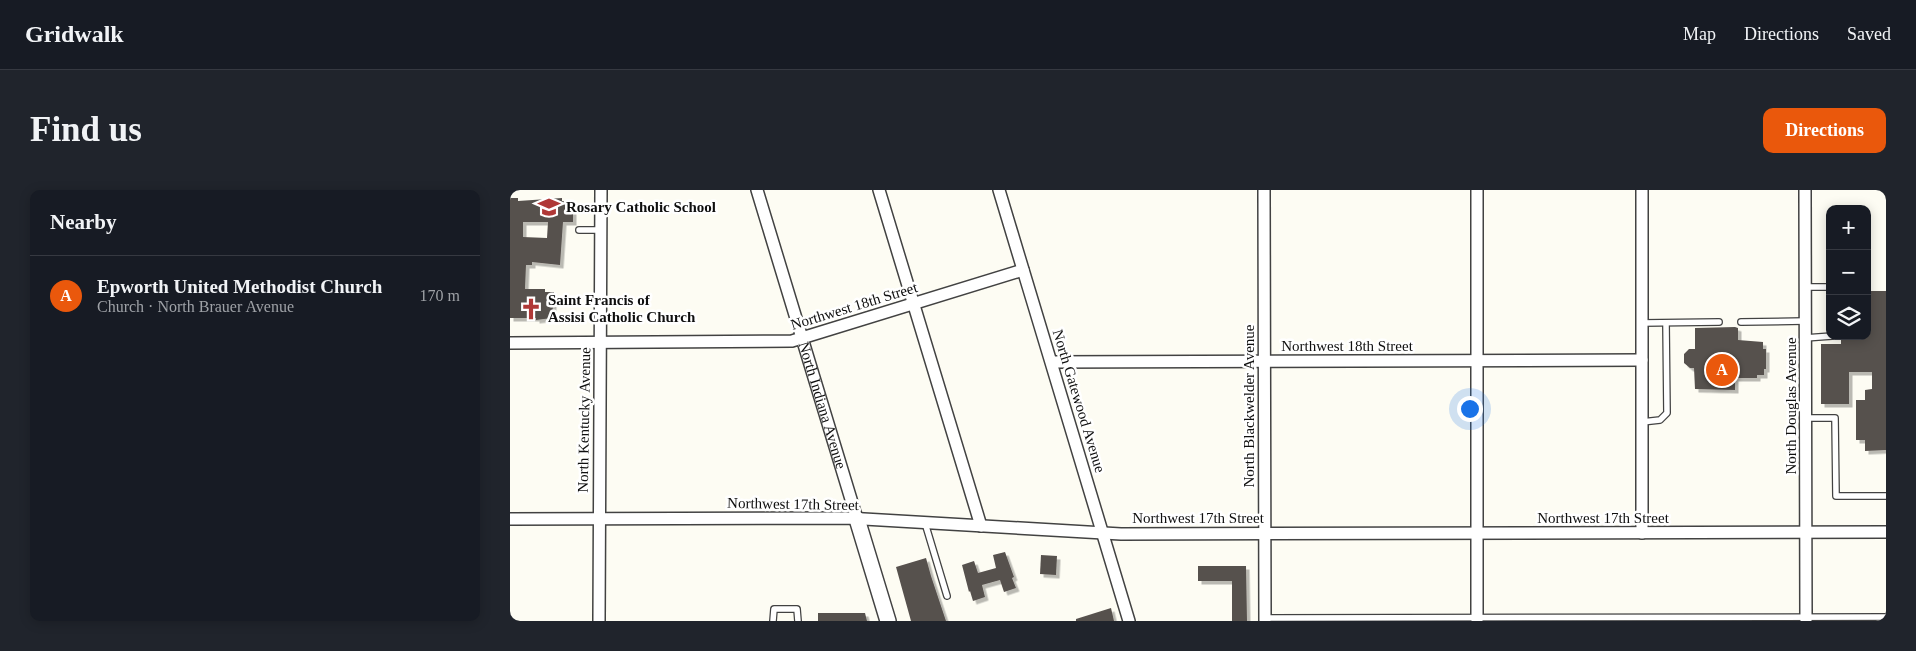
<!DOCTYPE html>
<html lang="en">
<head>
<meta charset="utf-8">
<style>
	:root { --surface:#171b24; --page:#20242c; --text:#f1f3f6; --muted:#9ea1a6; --line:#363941; --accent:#ea580c }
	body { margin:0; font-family:Georgia,serif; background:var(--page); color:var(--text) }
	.controls { position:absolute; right:15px; top:15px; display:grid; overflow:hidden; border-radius:10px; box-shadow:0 2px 12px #0003 }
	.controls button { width:45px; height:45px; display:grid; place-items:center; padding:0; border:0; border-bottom:1px solid var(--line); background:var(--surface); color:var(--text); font:25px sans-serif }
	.you { position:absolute; left:959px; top:218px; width:18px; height:18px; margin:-12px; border:4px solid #fff; border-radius:50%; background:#1a73e8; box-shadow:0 0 0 8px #1a73e833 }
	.badge { display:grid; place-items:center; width:32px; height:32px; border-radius:50%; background:var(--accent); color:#fff; font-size:16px; font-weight:700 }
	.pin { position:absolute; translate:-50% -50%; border:2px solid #fff; box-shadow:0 1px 5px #0006 }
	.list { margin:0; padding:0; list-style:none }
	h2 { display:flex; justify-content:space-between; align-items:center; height:65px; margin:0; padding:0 20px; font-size:21px }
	h2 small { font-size:16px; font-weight:400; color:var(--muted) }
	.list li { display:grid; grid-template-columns:32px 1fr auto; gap:15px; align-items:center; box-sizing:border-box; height:80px; padding:0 20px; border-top:1px solid var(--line) }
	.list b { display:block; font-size:19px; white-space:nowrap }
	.list p { margin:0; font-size:16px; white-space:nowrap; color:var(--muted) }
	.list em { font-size:16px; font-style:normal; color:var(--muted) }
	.icon { flex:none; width:28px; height:28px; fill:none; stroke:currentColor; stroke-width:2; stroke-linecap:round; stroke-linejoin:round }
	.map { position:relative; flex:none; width:1376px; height:431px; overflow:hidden; border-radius:10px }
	header { display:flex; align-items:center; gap:30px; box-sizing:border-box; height:70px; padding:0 25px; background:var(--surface); border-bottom:1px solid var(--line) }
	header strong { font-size:24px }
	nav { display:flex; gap:28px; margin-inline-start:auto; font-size:18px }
	.intro { display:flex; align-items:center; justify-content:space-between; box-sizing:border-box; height:120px; padding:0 30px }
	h1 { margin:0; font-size:35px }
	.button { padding:12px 22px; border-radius:10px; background:var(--accent); color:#fff; font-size:18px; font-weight:700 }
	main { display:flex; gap:30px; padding:0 30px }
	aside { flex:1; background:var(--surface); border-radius:10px; box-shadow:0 2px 12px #0003 }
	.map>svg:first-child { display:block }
</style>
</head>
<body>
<header>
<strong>Gridwalk</strong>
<nav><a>Map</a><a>Directions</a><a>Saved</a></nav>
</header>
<div class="intro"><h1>Find us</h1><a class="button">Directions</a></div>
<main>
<aside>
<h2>Nearby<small></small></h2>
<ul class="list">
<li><span class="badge">A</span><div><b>Epworth United Methodist Church</b><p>Church · North Brauer Avenue</p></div><em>170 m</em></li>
</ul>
</aside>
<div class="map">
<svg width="1376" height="431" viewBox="0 0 1376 431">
	<defs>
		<filter id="shadow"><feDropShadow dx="3.5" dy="3.5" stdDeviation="0" flood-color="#0004"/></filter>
	</defs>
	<rect width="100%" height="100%" fill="#fdfcf3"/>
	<g fill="#57514d" fill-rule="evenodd" filter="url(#shadow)">
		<path d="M0,8H8V11L52,8V11H63V32H53L50,75L22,72V75H16L15,99H35V102H44L42,128L26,130V128H0ZM13,32H38L37,48L13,47Z"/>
		<polygon points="1357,101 1376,101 1376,260 1355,261 1355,250 1346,250 1346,210 1355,210 1355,200 1362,199 1362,182 1339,182 1339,214 1311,214 1311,154 1331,154 1331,146 1357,146"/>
		<polygon points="1225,137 1228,138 1228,150 1253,152 1253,159 1256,159 1256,179 1254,179 1254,185 1247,185 1247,188 1225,188 1225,200 1185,199 1184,178 1180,178 1174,173 1174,164 1179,159 1185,159 1185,138"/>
		<polygon points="495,362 504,387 502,388 506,398 494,402 490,390 472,395 475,407 463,411 460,401 459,402 452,375 464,371 468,383 486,378 483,365"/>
		<polygon points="531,365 547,366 546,385 530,384"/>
		<polygon points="416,368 421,386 436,431 401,431 386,377"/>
		<polygon points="688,376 736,376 737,431 722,431 722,391 688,391"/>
		<polygon points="601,418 604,431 566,431 566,429"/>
		<polygon points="308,423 355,423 357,431 308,431"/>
	</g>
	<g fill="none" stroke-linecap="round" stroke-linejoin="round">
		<g stroke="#424242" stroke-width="8">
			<g id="service">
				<polyline points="69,40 92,40"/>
				<polyline points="1295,97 1320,97"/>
				<polyline points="1231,132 1295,131"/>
				<polyline points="1132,133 1209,132"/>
				<polyline points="1295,148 1322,146"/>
				<polyline points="1296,228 1325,228 1326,306 1376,306"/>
				<polyline points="1132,232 1150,230 1157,223 1156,133"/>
				<polyline points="415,333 437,406"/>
				<polyline points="755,428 1376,427"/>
				<polyline points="263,431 264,419 287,419 288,431"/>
			</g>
		</g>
		<g stroke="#424242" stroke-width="14">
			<g id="minor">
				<path id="s1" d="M247,0L347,329"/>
				<polyline points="369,0 471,336"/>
				<polyline points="489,0 619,431"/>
				<polyline points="754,0 755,431"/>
				<polyline points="967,0 967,431"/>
				<polyline points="1132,0 1132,343"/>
				<polyline points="1295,0 1296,431"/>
				<polyline points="0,153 282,151 513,80"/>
				<polyline points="543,172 1132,170"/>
				<polyline points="0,329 337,328 611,344 1376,342"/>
				<polyline points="89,431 91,0"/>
			</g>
		</g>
		<g stroke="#424242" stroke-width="18">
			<polyline id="tertiary" points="347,329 378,431"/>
		</g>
		<use href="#service" stroke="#fff" stroke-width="5.5"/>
		<use href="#minor" stroke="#fff" stroke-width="11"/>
		<use href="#tertiary" stroke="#fff" stroke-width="15"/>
	</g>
	<defs>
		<g id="school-bare" transform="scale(1.725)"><path d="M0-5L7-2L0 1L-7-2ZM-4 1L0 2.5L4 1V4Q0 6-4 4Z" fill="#b03837" stroke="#fff" stroke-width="2.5" paint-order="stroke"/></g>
		<g id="church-bare" transform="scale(1.725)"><path d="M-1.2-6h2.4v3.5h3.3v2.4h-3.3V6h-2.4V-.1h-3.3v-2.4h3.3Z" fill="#b03837" stroke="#fff" stroke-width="2.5" paint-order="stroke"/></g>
	</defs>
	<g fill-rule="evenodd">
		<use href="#school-bare" x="39" y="17"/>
		<use href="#church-bare" x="21" y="119"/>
	</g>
	<g text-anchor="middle" stroke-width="5" stroke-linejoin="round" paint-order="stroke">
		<g font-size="15" font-weight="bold" fill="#0f0f0f" stroke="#fff" text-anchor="start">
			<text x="56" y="22">Rosary Catholic School</text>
			<text x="38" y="115">Saint Francis of<tspan x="38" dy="17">Assisi Catholic Church</tspan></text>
		</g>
		<g font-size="15" fill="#0f0f0f" stroke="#fff">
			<text transform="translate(344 116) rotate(-17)" y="5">Northwest 18th Street</text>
			<text x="837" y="161">Northwest 18th Street</text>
			<text transform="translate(569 211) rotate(73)" y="5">North Gatewood Avenue</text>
			<text dy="5" stroke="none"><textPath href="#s1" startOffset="225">North Indiana Avenue</textPath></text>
			<text transform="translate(739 216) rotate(-90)" y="5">North Blackwelder Avenue</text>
			<text transform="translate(1281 216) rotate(-90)" y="5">North Douglas Avenue</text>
			<text transform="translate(74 230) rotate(-89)" y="5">North Kentucky Avenue</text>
			<text transform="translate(283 314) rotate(1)" y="5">Northwest 17th Street</text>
			<text x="688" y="333">Northwest 17th Street</text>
			<text x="1093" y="333">Northwest 17th Street</text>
		</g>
	</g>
</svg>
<div class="controls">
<button>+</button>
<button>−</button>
<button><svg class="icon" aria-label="layers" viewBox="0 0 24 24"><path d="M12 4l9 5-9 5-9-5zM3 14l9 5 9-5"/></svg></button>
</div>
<div class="you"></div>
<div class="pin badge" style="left:1212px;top:180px">A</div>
</div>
</main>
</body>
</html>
